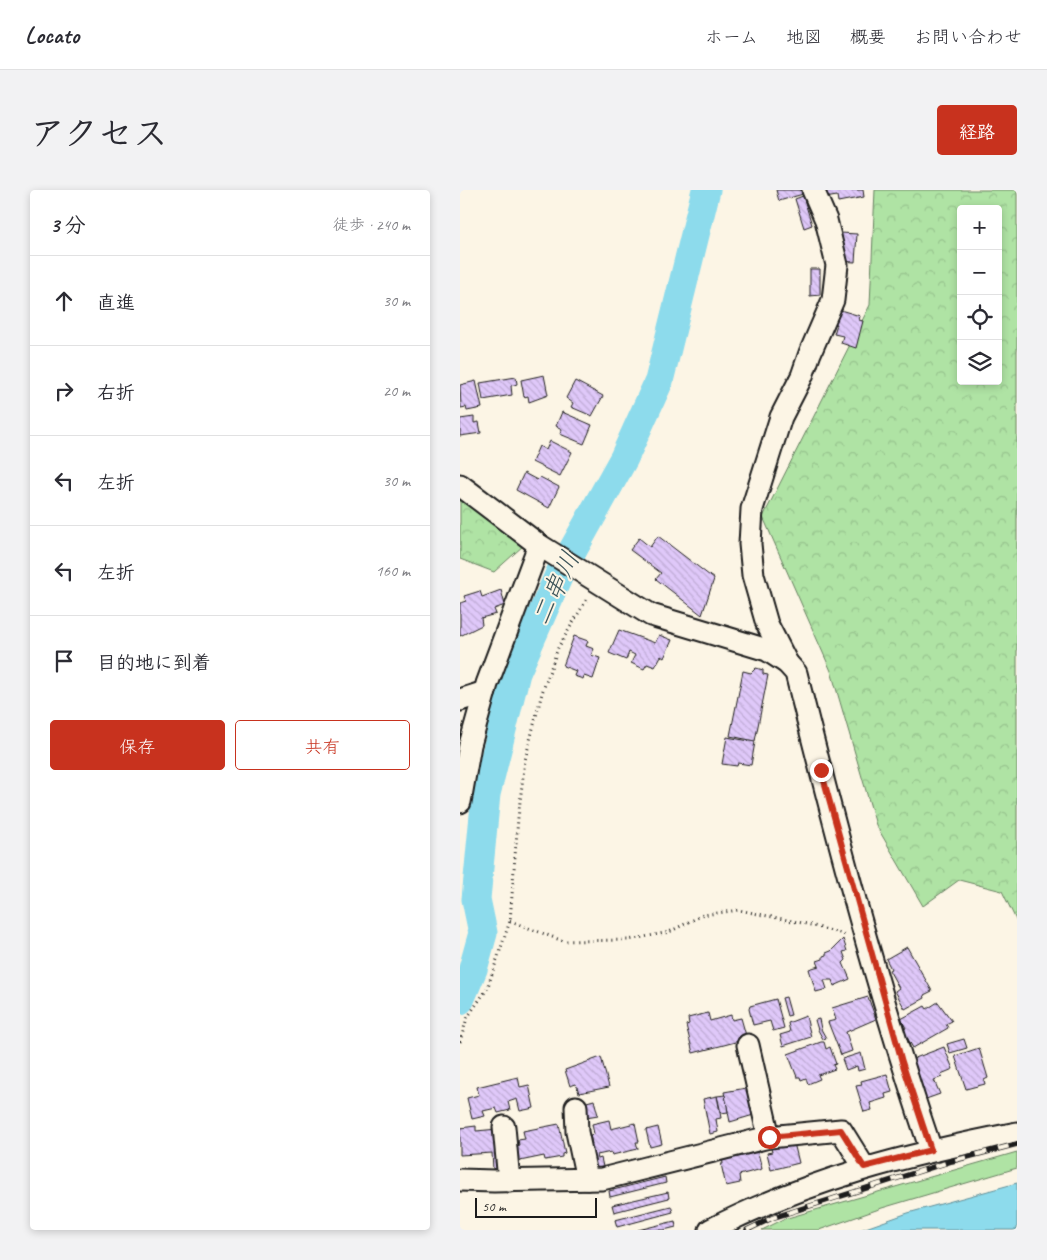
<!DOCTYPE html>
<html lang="ja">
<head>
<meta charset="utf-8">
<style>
	:root { --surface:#fff; --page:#f2f2f3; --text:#2b2b33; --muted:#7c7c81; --line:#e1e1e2; --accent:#c8321e }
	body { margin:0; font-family:Caveat,"Klee One",sans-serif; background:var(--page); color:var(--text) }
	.controls { position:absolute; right:15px; top:15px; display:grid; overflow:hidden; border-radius:5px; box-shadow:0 2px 8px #0003 }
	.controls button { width:45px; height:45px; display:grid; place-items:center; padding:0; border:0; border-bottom:1px solid var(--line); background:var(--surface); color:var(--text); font:25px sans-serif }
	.scale { position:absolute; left:15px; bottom:12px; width:122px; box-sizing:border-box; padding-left:5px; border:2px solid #1c1c1c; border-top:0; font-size:14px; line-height:18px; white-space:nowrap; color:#1c1c1c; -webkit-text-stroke:4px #fcf5e5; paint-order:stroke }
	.stop { position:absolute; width:15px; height:15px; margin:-11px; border:4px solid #c8321e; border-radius:50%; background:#fff }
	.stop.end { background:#c8321e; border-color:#fff; box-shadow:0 1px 5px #0008 }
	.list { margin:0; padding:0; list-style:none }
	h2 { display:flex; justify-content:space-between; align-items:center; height:65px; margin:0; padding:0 20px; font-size:21px }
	h2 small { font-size:16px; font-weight:400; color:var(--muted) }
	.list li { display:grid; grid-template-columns:32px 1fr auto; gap:15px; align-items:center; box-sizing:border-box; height:90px; padding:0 20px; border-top:1px solid var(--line) }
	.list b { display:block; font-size:19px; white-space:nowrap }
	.list em { font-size:16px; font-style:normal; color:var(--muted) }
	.actions { display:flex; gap:10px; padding:15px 20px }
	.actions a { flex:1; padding:11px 0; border:1px solid var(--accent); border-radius:5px; text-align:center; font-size:18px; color:var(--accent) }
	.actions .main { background:var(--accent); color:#fff }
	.icon { flex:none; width:28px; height:28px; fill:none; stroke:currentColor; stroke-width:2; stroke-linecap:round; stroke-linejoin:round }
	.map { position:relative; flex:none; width:557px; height:1040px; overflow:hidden; border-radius:5px }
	header { display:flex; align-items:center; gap:30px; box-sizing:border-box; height:70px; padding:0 25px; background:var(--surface); border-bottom:1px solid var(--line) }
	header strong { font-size:24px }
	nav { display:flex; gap:28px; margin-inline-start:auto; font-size:18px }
	.intro { display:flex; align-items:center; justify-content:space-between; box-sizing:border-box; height:120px; padding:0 30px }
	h1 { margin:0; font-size:35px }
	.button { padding:12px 22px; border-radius:5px; background:var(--accent); color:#fff; font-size:18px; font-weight:700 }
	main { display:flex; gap:30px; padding:0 30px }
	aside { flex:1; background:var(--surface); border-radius:5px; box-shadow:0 2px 8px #0003 }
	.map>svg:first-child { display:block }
</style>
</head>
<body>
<header>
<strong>Locato</strong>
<nav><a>ホーム</a><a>地図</a><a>概要</a><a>お問い合わせ</a></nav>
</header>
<div class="intro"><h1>アクセス</h1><a class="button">経路</a></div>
<main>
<aside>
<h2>3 分<small>徒歩 · 240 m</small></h2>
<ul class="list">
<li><svg class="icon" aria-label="ahead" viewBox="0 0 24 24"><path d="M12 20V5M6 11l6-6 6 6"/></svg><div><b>直進</b></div><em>30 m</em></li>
<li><svg class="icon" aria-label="right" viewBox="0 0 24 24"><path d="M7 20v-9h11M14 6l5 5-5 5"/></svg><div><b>右折</b></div><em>20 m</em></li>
<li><svg class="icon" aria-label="left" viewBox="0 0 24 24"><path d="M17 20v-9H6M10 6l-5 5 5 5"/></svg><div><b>左折</b></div><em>30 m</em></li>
<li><svg class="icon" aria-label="left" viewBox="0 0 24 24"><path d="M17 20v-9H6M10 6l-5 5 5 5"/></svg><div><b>左折</b></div><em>160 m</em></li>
<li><svg class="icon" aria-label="arrive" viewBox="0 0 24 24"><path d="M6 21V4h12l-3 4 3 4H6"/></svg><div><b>目的地に到着</b></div></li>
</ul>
<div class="actions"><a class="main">保存</a><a>共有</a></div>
</aside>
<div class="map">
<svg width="557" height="1040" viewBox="0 0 557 1040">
	<defs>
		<pattern id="forest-crowns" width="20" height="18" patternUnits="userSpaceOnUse" patternTransform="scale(1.25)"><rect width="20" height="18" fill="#afe3a4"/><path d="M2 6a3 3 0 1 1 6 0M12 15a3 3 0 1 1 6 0" fill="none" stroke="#96c28d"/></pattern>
		<pattern id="building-back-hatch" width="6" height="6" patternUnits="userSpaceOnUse" patternTransform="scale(1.25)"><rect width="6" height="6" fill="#dfc8f9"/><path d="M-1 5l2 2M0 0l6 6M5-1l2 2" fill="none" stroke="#bfabd5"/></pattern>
	</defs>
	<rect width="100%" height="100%" fill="#fcf5e5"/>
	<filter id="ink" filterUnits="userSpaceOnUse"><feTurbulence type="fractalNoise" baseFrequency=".02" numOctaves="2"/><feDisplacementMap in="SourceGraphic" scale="10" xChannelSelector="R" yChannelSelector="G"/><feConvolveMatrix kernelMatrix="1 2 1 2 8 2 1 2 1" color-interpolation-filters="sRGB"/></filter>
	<g filter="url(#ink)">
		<polygon fill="#afe3a4" stroke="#668060" points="557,962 557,978 422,1018 359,1040 302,1040 324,1029"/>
		<g fill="url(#forest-crowns)" stroke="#668060" fill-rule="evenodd">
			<path d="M415,0H557V732L542,701L499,690L463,716L416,635L371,481L303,327L410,115ZM501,19H538V191H501Z"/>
			<polygon points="0,303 64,355 34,382 0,369"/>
		</g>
		<polygon fill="#8ddbec" stroke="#608f99" points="557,993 557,1040 400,1040 448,1023"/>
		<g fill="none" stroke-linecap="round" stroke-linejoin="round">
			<polyline stroke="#8ddbec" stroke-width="29" points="0,810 13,779 23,743 16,709 26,604 56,483 99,385 164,268 199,191 246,0"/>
		</g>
		<g fill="url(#building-back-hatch)" stroke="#1c1c1c">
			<polygon points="316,0 342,0 343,4 319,11"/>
			<polygon points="363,0 403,0 404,7 378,12 377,6 365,8"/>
			<polygon points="343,6 352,35 344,38 335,9"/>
			<polygon points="381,43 397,44 395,72 379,71"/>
			<polygon points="350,79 360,79 360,105 350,106"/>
			<polygon points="377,119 400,126 399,130 403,131 396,158 381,153 383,146 374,144 377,134 373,133"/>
			<polygon points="84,185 88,205 69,212 68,206 64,207 61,190"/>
			<polygon points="56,187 57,194 51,196 52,205 23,210 20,193"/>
			<polygon points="16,191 22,218 7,221 6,217 1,218 0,195"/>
			<polygon points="115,191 143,206 132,226 111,217 113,213 106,208"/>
			<polygon points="102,222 132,235 124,254 100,244 102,239 96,236"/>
			<polygon points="14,227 14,233 19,232 21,243 0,246 0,229"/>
			<polygon points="90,251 112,262 100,286 72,272 79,256 86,260"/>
			<polygon points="64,283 77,290 80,287 99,297 89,318 56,300"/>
			<polygon points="198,346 254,389 242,425 196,389 201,383 170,360 179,348 190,357"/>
			<polygon points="41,400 45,415 34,419 36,424 21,428 22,435 0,446 0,413 6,411 4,406 20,401 22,407"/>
			<polygon points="159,440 195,453 199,445 212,450 204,468 201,466 195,477 187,474 184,479 171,473 175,465 169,462 166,470 149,463"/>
			<polygon points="114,446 128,451 126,456 134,459 131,465 140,468 133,489 124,486 123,489 114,486 116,481 103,476"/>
			<polygon points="296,478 303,480 303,484 308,485 295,551 270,546 283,481 291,483"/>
			<polygon points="267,547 295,552 291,575 278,573 277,576 262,574"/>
			<polygon points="383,749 387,761 383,762 386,770 383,773 390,789 374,796 372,790 364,790 367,799 356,802 349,779 359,776 357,771 363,769 363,766 366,765 366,763 371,761"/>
			<polygon points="447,757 472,801 464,805 465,808 445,819 435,801 439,798 429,780 431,779 426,769"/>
			<polygon points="326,807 331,825 327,826 322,808"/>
			<polygon points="408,807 416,829 386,842 392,861 381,865 368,832 376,830 372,818"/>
			<polygon points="316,809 324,838 313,841 310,831 293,835 289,819 290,816"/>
			<polygon points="478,812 492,831 486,834 488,838 453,858 443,840 446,838 441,829 465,816 467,819"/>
			<polygon points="248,823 250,831 271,825 272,830 281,828 287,849 233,863 226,835 229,834 228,828"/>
			<polygon points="346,826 351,847 323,856 320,845 330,842 328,833"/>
			<polygon points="359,829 361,839 366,848 363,849 358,840 355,830"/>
			<polygon points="504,849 507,858 490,863 487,854"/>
			<polygon points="361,852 364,852 366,859 370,857 376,874 373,875 375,879 358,885 360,889 348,894 346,888 341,890 340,887 337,887 328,864"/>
			<polygon points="484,857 493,879 481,884 482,887 474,890 480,904 466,909 450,870"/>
			<polygon points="519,858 528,888 524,890 525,894 506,899 495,866"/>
			<polygon points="401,863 405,879 398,881 397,876 386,880 382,869"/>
			<polygon points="141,867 149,897 119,903 116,894 110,896 105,880"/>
			<polygon points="427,884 432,902 425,904 426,908 410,913 412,920 404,922 396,896 402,895 401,891"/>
			<polygon points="58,887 60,897 69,895 74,918 60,921 57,909 48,912 50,920 38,923 36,918 23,921 25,926 12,929 7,908 19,905 17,897"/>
			<polygon points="292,897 297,924 270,932 264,902"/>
			<polygon points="265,905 268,922 261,923 257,906"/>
			<polygon points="257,906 261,928 256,929 258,942 250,944 243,909"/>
			<polygon points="134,910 138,925 126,927 123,913"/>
			<polygon points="149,930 151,939 175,933 179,952 176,952 178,959 152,965 151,962 137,965 138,969 141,968 144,981 133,984 127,956 132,954 130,945 134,944 132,934"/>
			<polygon points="99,934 105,963 102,964 102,967 85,970 84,966 55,972 52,956 59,955 58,950 65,949 63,941"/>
			<polygon points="16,936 16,941 38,939 40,978 33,979 32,963 0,965 0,938"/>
			<polygon points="198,937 202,954 190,957 186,940"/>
			<polygon points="334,953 339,973 311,980 307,963 312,962 311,958"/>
			<polygon points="297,959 302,979 279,985 280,993 266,996 261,974 263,974 262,967"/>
			<polygon points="205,987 206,993 150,1007 149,1001"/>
			<polygon points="208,1002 209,1008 154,1022 152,1015"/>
			<polygon points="211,1016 213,1022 157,1037 155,1030"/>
			<polygon points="215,1031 216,1037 204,1040 178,1040"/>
		</g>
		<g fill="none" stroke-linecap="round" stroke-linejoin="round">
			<g stroke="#1c1c1c" stroke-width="25">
				<g id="minor">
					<path d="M0,295L79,355L191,425L307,460L327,473L336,483C376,643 418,804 471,960"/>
					<polyline points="327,473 307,434 293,385 290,354 292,319 321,227 342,186 350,163 373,110 377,75 366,30 353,0"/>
					<polyline points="0,510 25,502"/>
					<polyline points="0,612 10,555 27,494 79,355"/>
					<polyline points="288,855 309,947"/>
					<polyline points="116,917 117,942 127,989"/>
					<polyline points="44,937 49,991"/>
					<polyline points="0,990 34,991 142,989 309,947 381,940 404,977"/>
					<path d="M250,1040C349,989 449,964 557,943"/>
				</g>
			</g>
			<g stroke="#1c1c1c" stroke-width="3" stroke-dasharray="1 4" stroke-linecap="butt">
				<polyline points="50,731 103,751 169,750 209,742 243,725 279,720 347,734 386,745"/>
				<polyline points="0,852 7,828 27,799 50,731 58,628 65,570 82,503 98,458 128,407"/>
			</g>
			<use href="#minor" stroke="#fcf5e5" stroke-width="21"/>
			<g stroke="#1c1c1c" stroke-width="5.5">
				<polyline id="rail" points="287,1040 312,1028 492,971 557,954"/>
			</g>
			<use href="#rail" stroke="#fcf5e5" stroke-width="4" stroke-dasharray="11" stroke-linecap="butt"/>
		</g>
	</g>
	<g fill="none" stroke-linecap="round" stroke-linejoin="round" filter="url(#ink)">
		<polyline stroke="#c8321e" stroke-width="6" points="309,947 381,940 404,977 471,960 442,872 361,580"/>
	</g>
	<g text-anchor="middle" stroke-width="4" stroke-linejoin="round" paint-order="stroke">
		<g font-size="26" font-style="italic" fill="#3e555a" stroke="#fcf5e5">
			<text transform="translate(95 398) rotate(-65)" y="9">二串川</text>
		</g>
	</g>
</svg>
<div class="controls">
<button>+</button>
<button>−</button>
<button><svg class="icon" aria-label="locate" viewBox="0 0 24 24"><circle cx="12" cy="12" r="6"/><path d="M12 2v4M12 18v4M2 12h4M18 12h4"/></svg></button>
<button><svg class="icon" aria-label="layers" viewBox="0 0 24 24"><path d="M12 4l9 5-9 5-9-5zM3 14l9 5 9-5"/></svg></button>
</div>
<div class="scale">50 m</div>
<div class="stop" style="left:309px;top:947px"></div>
<div class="stop end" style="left:361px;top:580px"></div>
</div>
</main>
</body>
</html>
